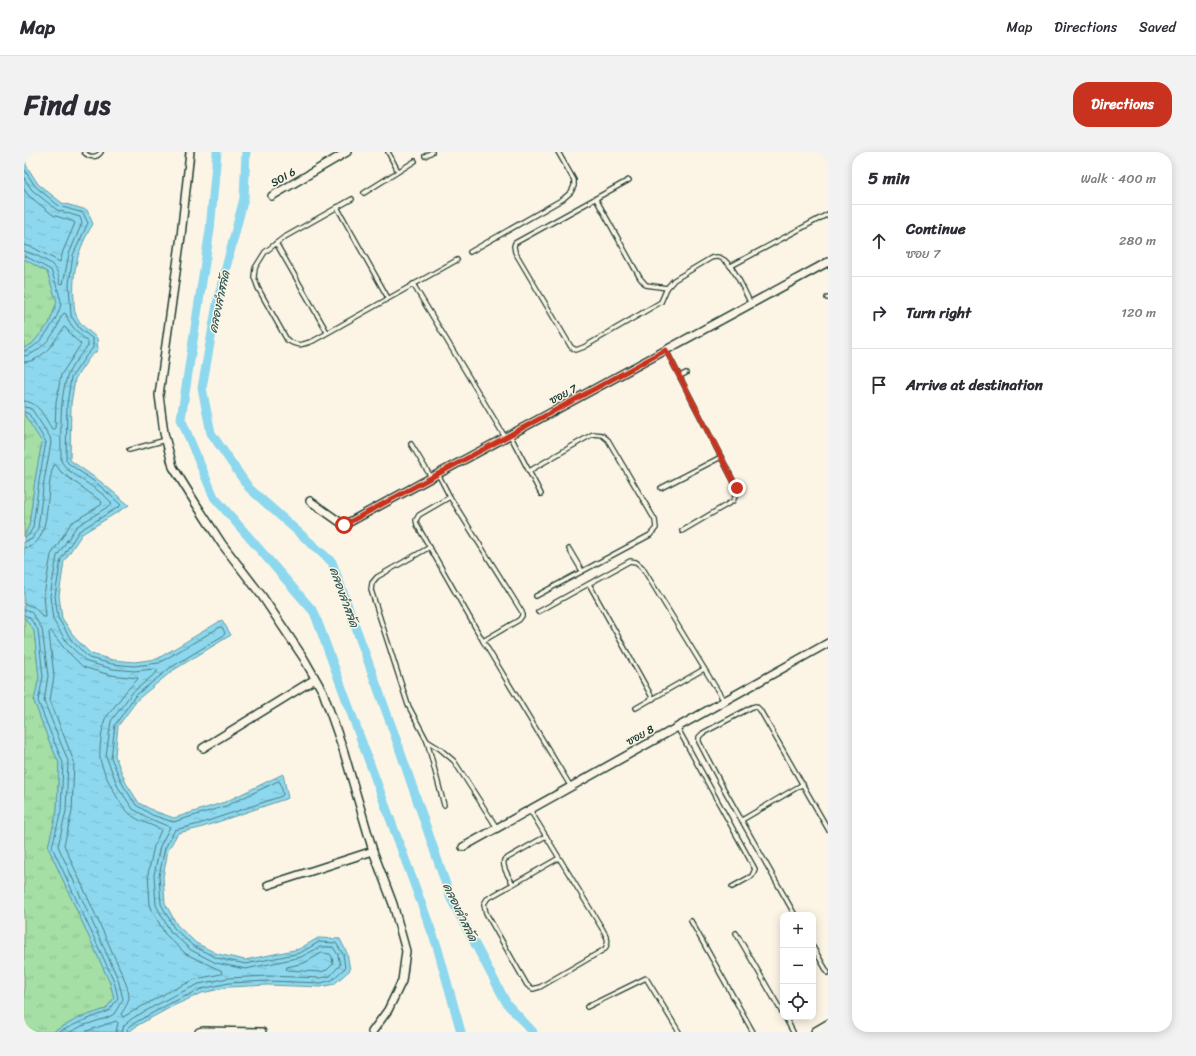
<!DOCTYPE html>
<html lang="en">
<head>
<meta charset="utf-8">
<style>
	:root { --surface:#fff; --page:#f2f2f3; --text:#2b2b33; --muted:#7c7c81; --line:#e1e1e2; --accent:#c8321e }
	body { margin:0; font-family:Sriracha,"Playpen Sans Thai",sans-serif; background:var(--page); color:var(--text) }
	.controls { position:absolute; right:12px; bottom:12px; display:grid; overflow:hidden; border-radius:8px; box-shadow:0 2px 10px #0003 }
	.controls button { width:36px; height:36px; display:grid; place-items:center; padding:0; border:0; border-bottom:1px solid var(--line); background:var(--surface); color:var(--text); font:20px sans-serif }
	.stop { position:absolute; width:12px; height:12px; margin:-9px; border:3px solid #c8321e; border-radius:50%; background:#fff }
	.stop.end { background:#c8321e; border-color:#fff; box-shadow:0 1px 4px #0008 }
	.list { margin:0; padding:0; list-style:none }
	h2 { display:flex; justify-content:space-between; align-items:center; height:52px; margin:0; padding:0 16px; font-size:17px }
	h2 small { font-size:13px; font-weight:400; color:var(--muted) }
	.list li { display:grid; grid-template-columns:26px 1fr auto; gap:12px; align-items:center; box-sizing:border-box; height:72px; padding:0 16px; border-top:1px solid var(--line) }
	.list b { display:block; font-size:15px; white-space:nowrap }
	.list p { margin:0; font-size:13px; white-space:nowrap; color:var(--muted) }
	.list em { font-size:13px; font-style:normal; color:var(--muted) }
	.icon { flex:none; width:22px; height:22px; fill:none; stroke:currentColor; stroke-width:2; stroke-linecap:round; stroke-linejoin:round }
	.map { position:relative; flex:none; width:804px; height:880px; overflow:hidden; border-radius:16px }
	header { display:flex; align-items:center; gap:24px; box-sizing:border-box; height:56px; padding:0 20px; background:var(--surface); border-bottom:1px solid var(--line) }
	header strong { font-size:19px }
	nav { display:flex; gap:22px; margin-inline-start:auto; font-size:14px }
	.intro { display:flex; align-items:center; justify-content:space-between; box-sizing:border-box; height:96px; padding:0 24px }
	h1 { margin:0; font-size:28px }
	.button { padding:10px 18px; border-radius:16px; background:var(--accent); color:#fff; font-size:14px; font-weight:700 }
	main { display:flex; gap:24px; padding:0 24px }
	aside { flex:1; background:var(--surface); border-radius:16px; box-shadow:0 2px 10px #0003 }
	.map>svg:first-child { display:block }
</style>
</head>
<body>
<header>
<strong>Map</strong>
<nav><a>Map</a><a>Directions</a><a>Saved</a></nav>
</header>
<div class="intro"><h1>Find us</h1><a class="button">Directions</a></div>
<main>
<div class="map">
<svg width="804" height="880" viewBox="0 0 804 880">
	<defs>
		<pattern id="grass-tufts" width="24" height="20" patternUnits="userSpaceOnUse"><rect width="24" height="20" fill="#a5dfa5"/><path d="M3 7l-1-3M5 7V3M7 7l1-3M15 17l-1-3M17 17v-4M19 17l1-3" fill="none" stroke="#8ec08f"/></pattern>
		<pattern id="water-ripples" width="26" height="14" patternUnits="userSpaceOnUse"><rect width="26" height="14" fill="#8dd8ee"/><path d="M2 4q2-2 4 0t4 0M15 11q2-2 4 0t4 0" fill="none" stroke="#79bacd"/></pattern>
	</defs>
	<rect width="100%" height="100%" fill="#fcf5e5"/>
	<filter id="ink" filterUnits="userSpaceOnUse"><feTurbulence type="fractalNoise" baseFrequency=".025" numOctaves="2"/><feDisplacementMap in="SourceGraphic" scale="8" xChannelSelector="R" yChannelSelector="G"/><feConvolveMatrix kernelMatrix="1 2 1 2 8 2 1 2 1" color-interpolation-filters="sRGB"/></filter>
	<g filter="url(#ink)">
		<g fill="url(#grass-tufts)" stroke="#628e6c">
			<polygon points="0,107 23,120 33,150 25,172 8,192 0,196"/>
			<polygon points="0,262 18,290 11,328 5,374 0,384"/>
			<polygon points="0,465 10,479 15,525 10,549 23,584 35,611 33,659 24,695 86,831 90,846 82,857 55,866 29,880 0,880"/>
		</g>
		<path fill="url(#water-ripples)" stroke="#619aa4" d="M0,1L2,13L14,32L38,51L63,58L69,72C54,96 48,119 50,148C50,153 50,159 52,163C56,173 65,179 73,186L74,198L65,206L51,227L47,252L46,308L77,330L105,353L58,382L40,409L35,444L38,466L51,486L67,502L89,508L110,510L133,507L198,468L207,483L148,519L114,547L94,574L91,604L102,631L115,651L130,659L150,666L201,650L259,622L264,646L176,676L154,681L144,698L139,725L141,751L153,773L172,791L194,802L221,808L275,797L294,786L316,787L323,801L326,818L310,832L297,835L244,833L205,835L178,841L149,854L114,873L105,880H29L55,866L82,857L90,846L86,831L24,695L33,659L35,611L23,584L10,549L15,525L10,479L0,465V384L5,374L11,328L18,290L0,262V196L8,192L25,172L33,150L23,120L0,107Z"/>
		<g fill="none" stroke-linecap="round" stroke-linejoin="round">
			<g stroke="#4b7b7e" stroke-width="1">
				<polyline points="0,17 11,34 35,54 59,61 64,71 49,103 45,132 47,164 56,177 69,187 69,196 62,204 47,226 43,252 42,308 44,311 75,333 97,353 96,354 55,379 37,407 31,444 34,466 48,489 65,506 88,512 110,514 135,511 196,475 198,475 201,481 200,483 146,516 111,544 91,573 87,606 99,633 112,653 128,663 149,670 202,654 254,629 256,630 259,642 258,644 175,672 151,678 141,696 135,724 137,752 150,776 169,794 193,806 222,812 276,801 295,790 312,791 319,802 321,816 308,828 297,831 244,829 205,831 177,837 147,851 112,870 104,876 103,880"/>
				<path d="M0,26L8,38L33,58L56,65L58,71L45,102L39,132L36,131C35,126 34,120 31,116C28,110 6,100 0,99"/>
				<polyline points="0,37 4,43 29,63 50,70 51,71 39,99 36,110 8,95 0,93"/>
				<path d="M0,104L3,105L27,118C29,124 37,146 37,151C35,166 15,197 0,199"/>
				<path d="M0,204C12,203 28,186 33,175C35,170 36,165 40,161L42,162C45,174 56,182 64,190V194C57,202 46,215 43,225C35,248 37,284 37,308C41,322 79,337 88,352L52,375L33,404L26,444L29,468L44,492L63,510L89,517L110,519L131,517L133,518V520L108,541L87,569L82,604L94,635L109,657L126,667L146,675L136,694L130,723L132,753L146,779L167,798L192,811L222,817L277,805L296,795H309L314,803L316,813L306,824L297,826L244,824L204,826L175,832L145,846L109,866L100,873L98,880"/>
				<path d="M0,210C18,210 31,189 40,175L42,176L48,184L57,192L37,223L32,251L31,277H28C21,266 15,250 0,249"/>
				<polyline points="0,255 5,256 9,259 26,285 27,291 20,329 14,376 8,387 0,390"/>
				<polyline points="0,260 5,262 22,290 15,329 9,375 5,383 0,385"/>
				<path d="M0,396C30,395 20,333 30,313H32L37,320L78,350L77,353L47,371L27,403L20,443L22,465H19L10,455L0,452"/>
				<polyline points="0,458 4,458 8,461 18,477 24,524 20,549 44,609 42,659 34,694 94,827 99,847 90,862 85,865 58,874 46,880"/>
				<polyline points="0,463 5,465 14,478 19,525 14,549 27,582 39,611 37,659 28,695 90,829 94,846 85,859 56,870 35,880"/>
				<path d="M27,479L40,496L59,515L86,523L114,526L113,528L103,538L81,567C78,575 75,599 76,607C79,621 95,652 105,661C114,670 128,672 137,678L130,694L124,722L126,752L128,758L141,782L162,802L198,819L197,822L172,827L142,841L99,865L97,862C108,846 106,844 100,826L40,693L48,660L50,610L26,548L30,524L25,481Z"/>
				<polygon points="298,801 306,802 308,805 309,812 303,818 296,820 264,818 262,817 263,815 280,811"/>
				<polyline points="60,880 92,869 94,871 92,880"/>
			</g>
			<g stroke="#8dd8ee" stroke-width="9">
				<polyline points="193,0 186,78 157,267 190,345 290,460 413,794 437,880"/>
				<polyline points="222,0 220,46 194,147 178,236 187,281 225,336 308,410 370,581 427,747 483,852 509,880"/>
			</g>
			<g stroke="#1f3d34" stroke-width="6">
				<g id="service">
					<path d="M60,0C65,6 73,6 77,0"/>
					<polyline points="364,0 374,19"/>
					<polyline points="401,4 408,0"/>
					<path d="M605,28L491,91L490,94L491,100L547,195L552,198L560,195L637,150L643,136L650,128L687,106C689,105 691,105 693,105C707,105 721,141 727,152"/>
					<polyline points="340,41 391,9"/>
					<path d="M328,47L259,86L241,100L231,116L230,125L234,136L263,188C275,195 277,193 289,189L433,108"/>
					<polyline points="572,47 616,126 622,133 643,136"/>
					<polyline points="313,55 364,146"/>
					<polyline points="252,91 303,180"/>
					<polyline points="446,100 539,47 547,40 550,34 550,28 534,0"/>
					<polyline points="707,114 804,62"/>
					<polyline points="389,132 481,285"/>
					<polyline points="803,146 804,146"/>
					<polyline points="642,198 713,336 713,341 709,349 658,379"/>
					<polyline points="656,224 662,221"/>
					<polyline points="486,283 517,342"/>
					<polyline points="387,292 407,325"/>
					<polyline points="105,298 142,288"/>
					<polyline points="505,319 569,282 578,283 584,288 631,368 632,376 626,383 512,444"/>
					<polyline points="414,322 426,345 498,460 498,464 495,468 459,489"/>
					<polyline points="637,336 697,305"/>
					<polyline points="426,345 395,363 392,368 393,373 459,489 547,635"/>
					<polyline points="406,395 353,425 348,431 347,438 384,553 403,589 416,597 430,609 473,676"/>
					<polyline points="545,397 558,419"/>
					<polyline points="565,432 629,547"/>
					<polyline points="514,460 606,409 612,410 618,415 700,549"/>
					<polyline points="612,556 680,517"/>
					<polyline points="653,575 731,717 728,724 708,735"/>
					<polyline points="403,589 420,653"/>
					<path d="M506,658L579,778C583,786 586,788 581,797L516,835L509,837L503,833L462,761L460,752L463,747L535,706"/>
					<polyline points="718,668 779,632"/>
					<path d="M489,732C485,725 478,716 480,708L522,684"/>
					<polyline points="771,763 696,630 675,590 675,585 679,581 728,555 732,554 736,558 804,677"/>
					<polyline points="667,769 729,880"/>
					<polyline points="712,781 759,862"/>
					<polyline points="789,795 804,821"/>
					<polyline points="563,855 622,826 655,880"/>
					<polyline points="761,865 769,880"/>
				</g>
			</g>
			<g stroke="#1f3d34" stroke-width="10">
				<g id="minor">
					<polyline points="166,0 157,84 135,243 140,281 149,315 172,352 198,392 238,444 279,505 299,540 319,597 349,699 369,752 382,799 378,829 364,858 348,880"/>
					<polyline points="248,44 323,0"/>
					<polyline points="286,349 320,373 804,110"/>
					<polyline points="179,596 291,527"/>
					<polyline points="439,695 804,491"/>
					<polyline points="244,733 349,699"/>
					<polyline points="175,880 179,879 238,880"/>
				</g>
			</g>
			<g stroke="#1f3d34" stroke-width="12">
				<polyline id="tertiary" points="792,880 804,873"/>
			</g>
			<use href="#service" stroke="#fcf5e5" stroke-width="3.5"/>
			<use href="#minor" stroke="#fcf5e5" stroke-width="7"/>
			<use href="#tertiary" stroke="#fcf5e5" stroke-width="9"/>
		</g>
	</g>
	<g fill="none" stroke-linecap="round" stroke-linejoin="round" filter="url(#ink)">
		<polyline stroke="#c8321e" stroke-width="5" points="320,373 642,198 713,336"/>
	</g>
	<g text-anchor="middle" stroke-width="3" stroke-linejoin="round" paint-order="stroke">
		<g font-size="11" fill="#1f3d34" stroke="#fcf5e5">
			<text transform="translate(259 25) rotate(-30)" y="4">SOI 6</text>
			<text transform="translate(539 242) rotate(-28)" y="4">ซอย 7</text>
			<text transform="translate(616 583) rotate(-29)" y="4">ซอย 8</text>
		</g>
		<g font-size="12" font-style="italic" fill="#355c59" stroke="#fcf5e5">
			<text transform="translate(195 150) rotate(-78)" y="4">คลองลำสลัด</text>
			<text transform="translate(320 445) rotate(70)" y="4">คลองลำสลัด</text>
			<text transform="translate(436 760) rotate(64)" y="4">คลองลำสลัด</text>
		</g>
	</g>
</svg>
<div class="controls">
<button>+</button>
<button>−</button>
<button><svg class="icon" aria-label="locate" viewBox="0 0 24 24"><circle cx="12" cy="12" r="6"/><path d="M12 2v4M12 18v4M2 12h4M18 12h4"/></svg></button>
</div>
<div class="stop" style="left:320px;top:373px"></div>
<div class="stop end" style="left:713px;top:336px"></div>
</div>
<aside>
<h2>5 min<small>Walk · 400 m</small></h2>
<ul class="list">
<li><svg class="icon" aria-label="ahead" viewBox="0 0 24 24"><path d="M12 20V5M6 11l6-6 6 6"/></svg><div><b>Continue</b><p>ซอย 7</p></div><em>280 m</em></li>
<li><svg class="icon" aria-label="right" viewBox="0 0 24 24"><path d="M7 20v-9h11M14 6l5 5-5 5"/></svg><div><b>Turn right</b></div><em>120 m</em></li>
<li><svg class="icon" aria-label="arrive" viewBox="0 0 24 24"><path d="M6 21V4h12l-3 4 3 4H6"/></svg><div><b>Arrive at destination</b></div></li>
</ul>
</aside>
</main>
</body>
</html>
